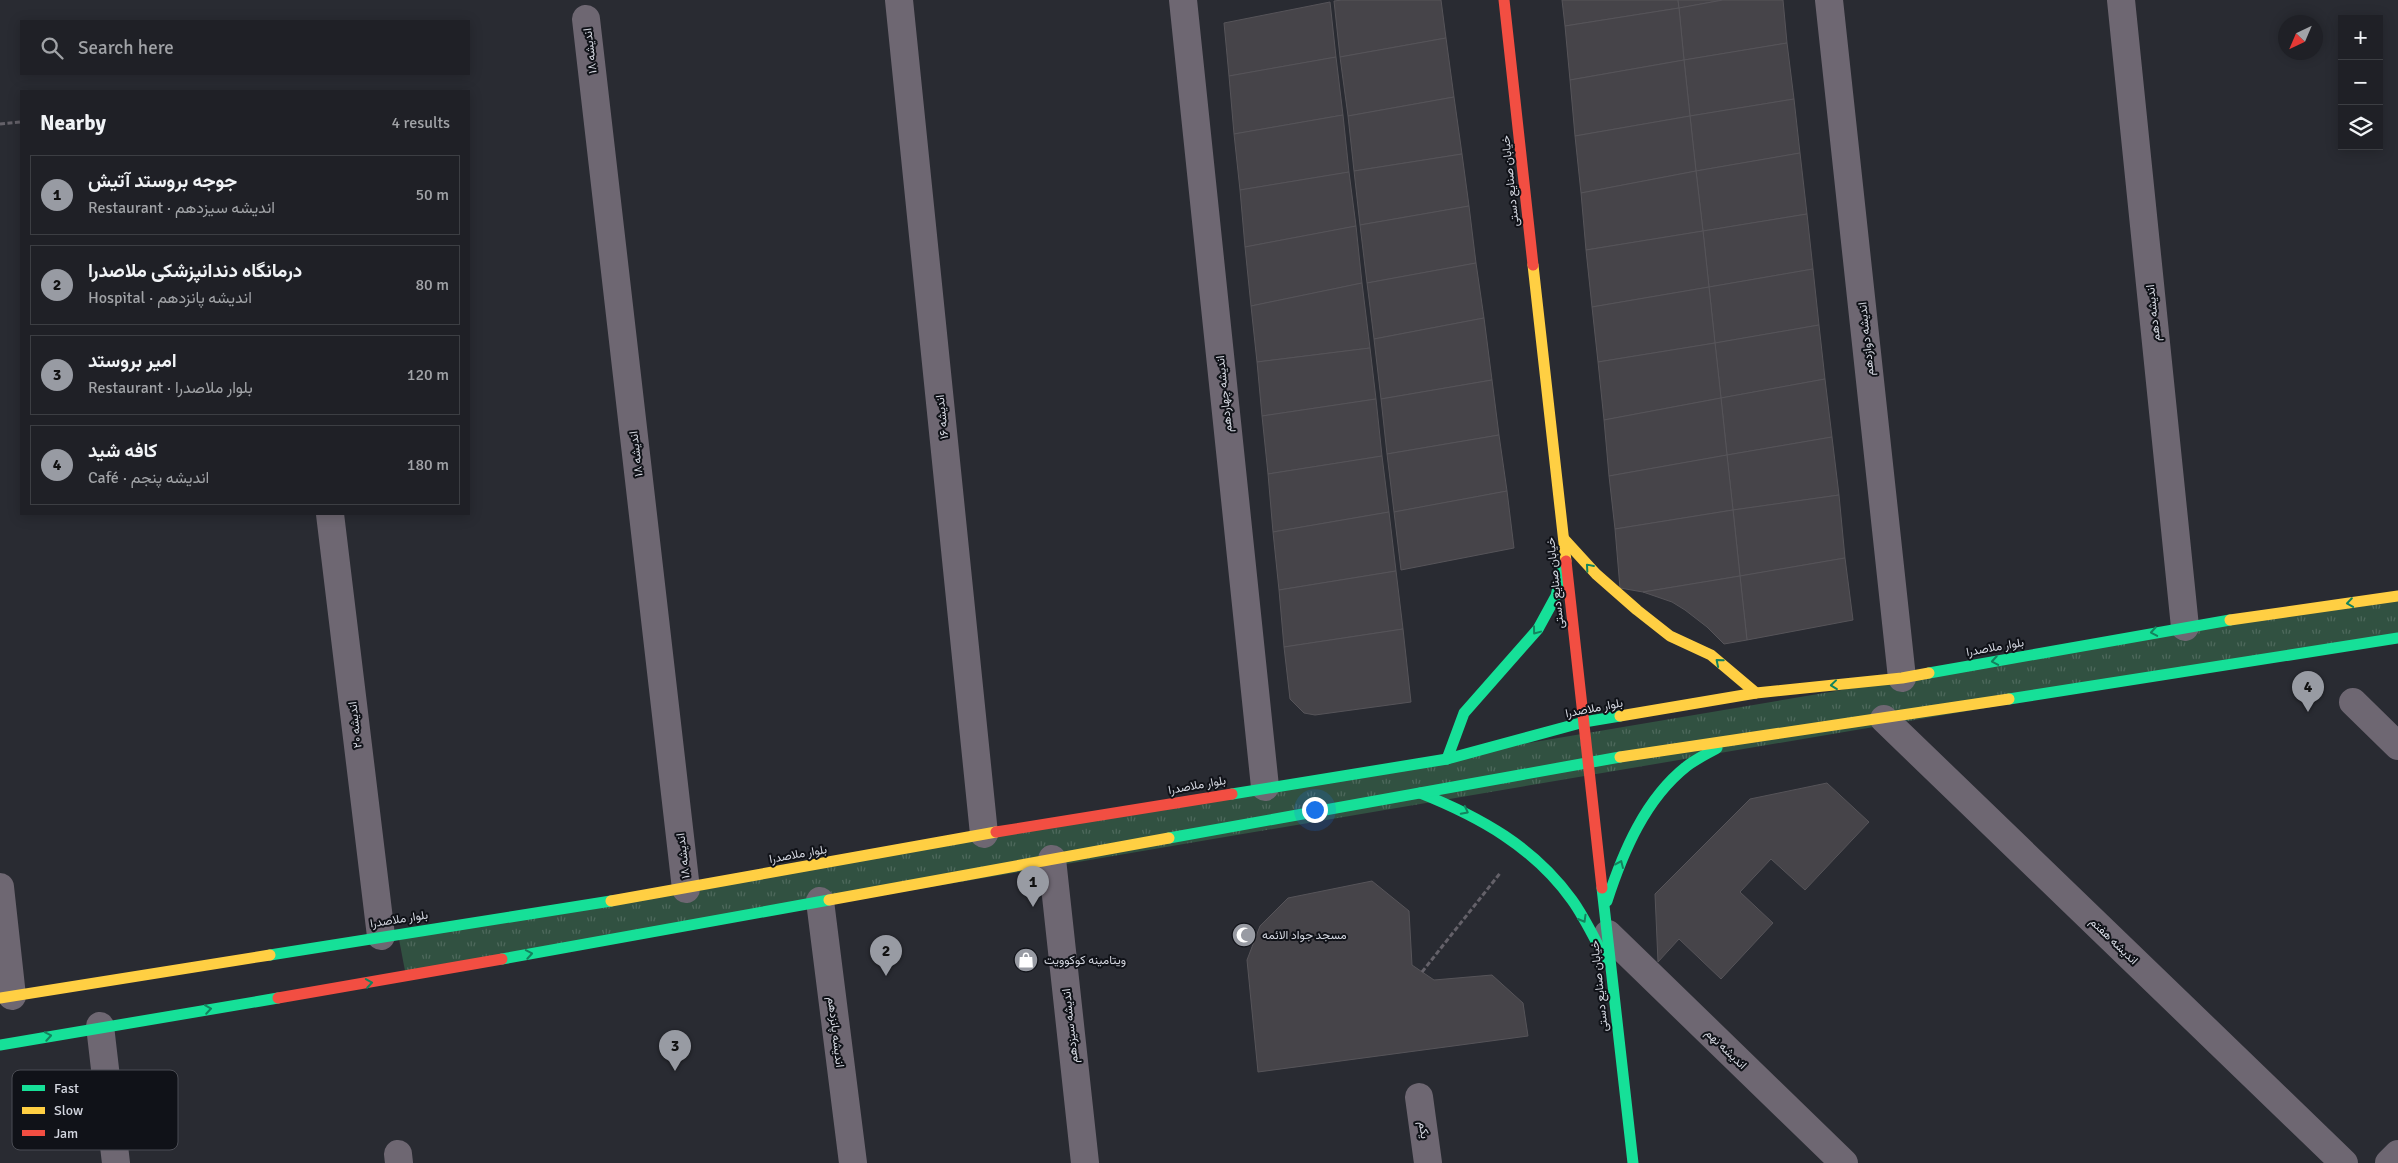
<!DOCTYPE html>
<html lang="en">
<head>
<meta charset="utf-8">
<style>
	:root { --surface:#1f2026; --page:#2c2d32; --text:#f1f3f6; --muted:#a1a3a7; --line:#3c3e43; --accent:#989ba3 }
	body { margin:0; font-family:Signika,Vazirmatn,sans-serif; background:var(--page); color:var(--text) }
	.controls { position:absolute; right:15px; top:15px; display:grid; overflow:hidden; border-radius:0px; box-shadow:0 2px 12px #0003 }
	.controls button { width:45px; height:45px; display:grid; place-items:center; padding:0; border:0; border-bottom:1px solid var(--line); background:var(--surface); color:var(--text); font:25px sans-serif }
	.compass { position:absolute; left:2278px; top:15px; width:45px; height:45px; border-radius:50%; background:var(--surface); box-shadow:0 2px 12px #0003; rotate:224deg }
	.you { position:absolute; left:1314px; top:809px; width:18px; height:18px; margin:-12px; border:4px solid #fff; border-radius:50%; background:#1a73e8; box-shadow:0 0 0 8px #1a73e833 }
	.badge { display:grid; place-items:center; width:32px; height:32px; border-radius:50%; background:var(--accent); color:#111; font-size:16px; font-weight:700 }
	.pin { position:absolute; translate:-50% -41px; filter:drop-shadow(0 1px 2px #0008) }
	.pin::after { content:''; position:absolute; top:26px; width:18px; height:15px; background:inherit; clip-path:polygon(0 0,100% 0,50% 100%) }
	.list { margin:0; padding:0; list-style:none }
	h2 { display:flex; justify-content:space-between; align-items:center; height:65px; margin:0; padding:0 20px; font-size:21px }
	h2 small { font-size:16px; font-weight:400; color:var(--muted) }
	.list li { display:grid; grid-template-columns:32px 1fr auto; gap:15px; align-items:center; box-sizing:border-box; height:80px; margin:0 10px 10px; padding:0 10px; border:1px solid var(--line); border-radius:0px }
	.list b { display:block; font-size:19px; white-space:nowrap }
	.list p { margin:0; font-size:16px; white-space:nowrap; color:var(--muted) }
	.list em { font-size:16px; font-style:normal; color:var(--muted) }
	.icon { flex:none; width:28px; height:28px; fill:none; stroke:currentColor; stroke-width:2; stroke-linecap:round; stroke-linejoin:round }
	.map { position:relative; flex:none; width:2398px; height:1163px; overflow:hidden }
	.search { position:absolute; background:var(--surface); box-shadow:0 2px 12px #0003; left:20px; top:20px; width:450px; height:55px; display:flex; align-items:center; gap:12px; box-sizing:border-box; padding:0 18px; border-radius:0px; color:var(--muted); font-size:19px }
	.panel { position:absolute; background:var(--surface); box-shadow:0 2px 12px #0003; left:20px; top:90px; width:450px; height:425px; border-radius:0px }
	.map>svg:first-child { display:block }
</style>
</head>
<body>
<div class="map">
<svg width="2398" height="1163" viewBox="0 0 2398 1163">
	<defs>
		<pattern id="grass-tufts" width="24" height="20" patternUnits="userSpaceOnUse" patternTransform="scale(1.25)"><rect width="24" height="20" fill="#315141"/><path d="M3 7l-1-3M5 7V3M7 7l1-3M15 17l-1-3M17 17v-4M19 17l1-3" fill="none" stroke="#4e695c"/></pattern>
	</defs>
	<rect width="100%" height="100%" fill="#292b32"/>
	<polygon fill="url(#grass-tufts)" points="2398,596 2398,638 406,976 398,934"/>
	<g fill="#464449" stroke="#565459">
		<polygon points="1342,0 1441,0 1446,38 1340,57 1334,1"/>
		<polygon points="1562,0 1678,0 1679,8 1565,26"/>
		<polygon points="1678,0 1723,0 1679,8"/>
		<polygon points="1723,0 1783,0 1787,43 1684,60 1679,8"/>
		<polygon points="1330,2 1336,57 1229,76 1224,23"/>
		<polygon points="1679,8 1684,60 1570,80 1565,26"/>
		<polygon points="1446,38 1454,97 1348,116 1340,57"/>
		<polygon points="1787,43 1794,99 1690,116 1684,60"/>
		<polygon points="1336,57 1343,115 1234,134 1229,76"/>
		<polygon points="1684,60 1690,116 1575,136 1570,80"/>
		<polygon points="1454,97 1462,154 1354,171 1348,116"/>
		<polygon points="1794,99 1800,153 1696,171 1690,116"/>
		<polygon points="1343,115 1349,172 1240,190 1234,134"/>
		<polygon points="1690,116 1696,171 1581,193 1575,136"/>
		<polygon points="1800,153 1807,214 1703,231 1696,171"/>
		<polygon points="1462,154 1469,206 1360,225 1354,171"/>
		<polygon points="1696,171 1703,231 1586,250 1581,193"/>
		<polygon points="1349,172 1356,226 1245,247 1240,190"/>
		<polygon points="1469,206 1476,263 1367,283 1360,225"/>
		<polygon points="1807,214 1813,269 1709,287 1703,231"/>
		<polygon points="1356,226 1362,283 1251,306 1245,247"/>
		<polygon points="1703,231 1709,287 1592,307 1586,250"/>
		<polygon points="1476,263 1484,318 1374,339 1367,283"/>
		<polygon points="1813,269 1819,325 1715,343 1709,287"/>
		<polygon points="1362,283 1370,348 1257,362 1251,306"/>
		<polygon points="1709,287 1715,343 1598,362 1592,307"/>
		<polygon points="1484,318 1492,380 1381,399 1374,339"/>
		<polygon points="1819,325 1825,379 1721,398 1715,343"/>
		<polygon points="1715,343 1721,398 1604,420 1598,362"/>
		<polygon points="1370,348 1376,399 1262,416 1257,362"/>
		<polygon points="1825,379 1832,437 1727,455 1721,398"/>
		<polygon points="1492,380 1499,435 1387,454 1381,399"/>
		<polygon points="1721,398 1727,455 1609,476 1604,420"/>
		<polygon points="1376,399 1382,456 1268,474 1262,416"/>
		<polygon points="1499,435 1507,491 1394,512 1387,454"/>
		<polygon points="1832,437 1839,495 1733,510 1727,455"/>
		<polygon points="1727,455 1733,510 1615,529 1609,476"/>
		<polygon points="1382,456 1389,512 1273,532 1268,474"/>
		<polygon points="1507,491 1514,548 1401,570 1394,512"/>
		<polygon points="1839,495 1845,558 1740,576 1733,510"/>
		<polygon points="1733,510 1740,576 1643,592 1620,588 1615,529"/>
		<polygon points="1389,512 1396,571 1279,590 1273,532"/>
		<polygon points="1845,558 1853,620 1747,640 1740,576"/>
		<polygon points="1396,571 1403,629 1284,647 1279,590"/>
		<polygon points="1740,576 1747,640 1724,644 1707,627 1685,610 1672,602 1643,592"/>
		<polygon points="1403,629 1411,702 1315,715 1304,713 1290,699 1284,647"/>
		<polygon points="1827,783 1869,822 1805,890 1771,859 1740,892 1773,923 1721,979 1679,939 1658,962 1655,894 1750,799"/>
		<polygon points="1372,881 1409,911 1412,965 1434,980 1492,975 1523,1003 1528,1036 1258,1072 1247,960 1260,926 1288,898"/>
	</g>
	<g fill="none" stroke-linecap="round" stroke-linejoin="round">
		<g stroke="#646169" stroke-width="3" stroke-dasharray="5 2.5" stroke-linecap="butt">
			<polyline points="0,124 21,122"/>
			<polyline points="1422,972 1501,872"/>
		</g>
		<g stroke="#6e6772" stroke-width="28">
			<polyline points="899,0 984,834"/>
			<polyline points="1183,0 1265,787"/>
			<polyline points="1829,0 1902,678"/>
			<polyline points="2121,0 2185,627"/>
			<polyline points="586,19 686,889"/>
			<polyline points="330,514 381,936"/>
			<polyline points="2353,702 2398,746"/>
			<polyline points="1884,719 2344,1163"/>
			<polyline points="1052,859 1085,1163"/>
			<polyline points="0,887 12,996"/>
			<polyline points="820,901 853,1163"/>
			<polyline points="1608,934 1844,1163"/>
			<polyline points="100,1026 116,1163"/>
			<polyline points="1419,1097 1428,1163"/>
			<polyline points="398,1154 399,1163"/>
			<polyline points="2389,1163 2398,1154"/>
		</g>
		<g stroke="#16e098" stroke-width="11">
			<polyline points="1929,673 2230,620"/>
			<polyline points="2009,699 2398,638"/>
			<polyline points="1447,759 1464,713 1538,629 1556,596 1562,570"/>
			<path d="M1420,793C1480,817 1534,847 1572,900C1585,918 1595,940 1606,960"/>
			<polyline points="1232,794 1447,759 1584,722 1620,716"/>
			<polyline points="1169,838 1620,757"/>
			<polyline points="1602,888 1633,1163"/>
			<path d="M1607,901C1623,852 1645,799 1687,766C1696,759 1707,754 1717,748"/>
			<polyline points="270,955 611,901"/>
			<polyline points="502,959 829,900"/>
			<polyline points="0,1045 278,998"/>
		</g>
		<g stroke="#ffcf43" stroke-width="11">
			<polyline points="1533,265 1566,561"/>
			<polyline points="1564,539 1596,574 1637,610 1670,636 1711,655 1756,693"/>
			<polyline points="2230,620 2398,596"/>
			<polyline points="1620,716 1756,693 1902,678 1929,673"/>
			<polyline points="1620,757 2009,699"/>
			<polyline points="829,900 1169,838"/>
			<polyline points="611,901 996,832"/>
			<polyline points="0,998 270,955"/>
		</g>
		<g stroke="#f24e42" stroke-width="11">
			<polyline points="1504,0 1533,265"/>
			<polyline points="1566,561 1602,888"/>
			<polyline points="996,832 1232,794"/>
			<polyline points="278,998 502,959"/>
		</g>
	</g>
	<defs><path id="oneway-chevron" d="M-2-3.5L2.5 0L-2 3.5" fill="none" stroke-width="1.6" stroke-linecap="round" stroke-linejoin="round" transform="scale(1.25)"/></defs>
	<g stroke="#13835e">
		<use href="#oneway-chevron" transform="translate(1589 567) rotate(-131)"/>
		<use href="#oneway-chevron" transform="translate(2350 603) rotate(172)"/>
		<use href="#oneway-chevron" transform="translate(1536 631) rotate(127)"/>
		<use href="#oneway-chevron" transform="translate(2154 632) rotate(170)"/>
		<use href="#oneway-chevron" transform="translate(1995 661) rotate(170)"/>
		<use href="#oneway-chevron" transform="translate(1719 662) rotate(-140)"/>
		<use href="#oneway-chevron" transform="translate(1834 685) rotate(174)"/>
		<use href="#oneway-chevron" transform="translate(1465 811) rotate(27)"/>
		<use href="#oneway-chevron" transform="translate(1620 864) rotate(-66)"/>
		<use href="#oneway-chevron" transform="translate(1583 919) rotate(60)"/>
		<use href="#oneway-chevron" transform="translate(529 954) rotate(-10)"/>
		<use href="#oneway-chevron" transform="translate(369 983) rotate(-9)"/>
		<use href="#oneway-chevron" transform="translate(208 1009) rotate(-9)"/>
		<use href="#oneway-chevron" transform="translate(48 1036) rotate(-10)"/>
	</g>
	<defs>
		<g id="mosque-disc" transform="scale(1.25)"><circle r="9.5" fill="#989ba3" stroke="#101218"/><path d="M3.5-4.9A6 6 0 1 0 3.5 4.9A5 5 0 1 1 3.5-4.9Z" fill="#fff"/></g>
		<g id="shop-disc" transform="scale(1.25)"><circle r="9.5" fill="#989ba3" stroke="#101218"/><path d="M-5-2.5h2.3a2.7 3.5 0 0 1 5.4 0H5L5.5 6h-11ZM-1.5-2.5h3a1.5 2.3 0 0 0-3 0Z" fill="#fff"/></g>
	</defs>
	<g fill-rule="evenodd">
		<use href="#mosque-disc" x="1244" y="935"/>
		<use href="#shop-disc" x="1026" y="960"/>
	</g>
	<g text-anchor="middle" stroke-width="4" stroke-linejoin="round" paint-order="stroke">
		<g font-size="12" fill="#d4d7e0" stroke="#101218">
			<text transform="translate(590 51) rotate(-97)" y="4">اندیشه ۱۸</text>
			<text transform="translate(1510 181) rotate(-96)" y="4">خیابان صنایع دستی</text>
			<text transform="translate(2153 313) rotate(-96)" y="4">اندیشه دهم</text>
			<text transform="translate(1866 339) rotate(-96)" y="4">اندیشه دوازدهم</text>
			<text transform="translate(1224 394) rotate(-96)" y="4">اندیشه چهاردهم</text>
			<text transform="translate(942 417) rotate(-96)" y="4">اندیشه ۱۶</text>
			<text transform="translate(636 454) rotate(-97)" y="4">اندیشه ۱۸</text>
			<text transform="translate(1555 583) rotate(-96)" y="4">خیابان صنایع دستی</text>
			<text transform="translate(1995 647) rotate(-10)" y="4">بلوار ملاصدرا</text>
			<text transform="translate(1594 708) rotate(-11)" y="4">بلوار ملاصدرا</text>
			<text transform="translate(355 725) rotate(-97)" y="4">اندیشه ۲۰</text>
			<text transform="translate(1197 785) rotate(-10)" y="4">بلوار ملاصدرا</text>
			<text transform="translate(798 854) rotate(-10)" y="4">بلوار ملاصدرا</text>
			<text transform="translate(683 856) rotate(-97)" y="4">اندیشه ۱۸</text>
			<text transform="translate(399 919) rotate(-9)" y="4">بلوار ملاصدرا</text>
			<text transform="translate(2114 941) rotate(44)" y="4">اندیشه هفتم</text>
			<text transform="translate(1599 986) rotate(-96)" y="4">خیابان صنایع دستی</text>
			<text transform="translate(1070 1026) rotate(-96)" y="4">اندیشه سیزدهم</text>
			<text transform="translate(836 1032) rotate(83)" y="4">اندیشه پانزدهم</text>
			<text transform="translate(1726 1049) rotate(44)" y="4">اندیشه نهم</text>
			<text transform="translate(1424 1130) rotate(82)" y="4">یکم</text>
		</g>
		<g font-size="12" fill="#d4d7e0" stroke="#101218" text-anchor="start">
			<text x="1262" y="939">مسجد جواد الائمه</text>
			<text x="1044" y="964">ویتامینه کوکوویت</text>
		</g>
	</g>
	<rect x="12" y="1070" width="166" height="80" rx="8" fill="#101218" stroke="#4b4d54" stroke-width="1"/>
	<rect x="22" y="1085" width="23" height="6" fill="#16e098"/>
	<rect x="22" y="1107" width="23" height="7" fill="#ffcf43"/>
	<rect x="22" y="1130" width="23" height="6" fill="#f24e42"/>
	<g font-size="14" fill="#d4d7e0">
		<text x="54" y="1093">Fast</text>
		<text x="54" y="1115">Slow</text>
		<text x="54" y="1138">Jam</text>
	</g>
</svg>
<div class="controls">
<button>+</button>
<button>−</button>
<button><svg class="icon" aria-label="layers" viewBox="0 0 24 24"><path d="M12 4l9 5-9 5-9-5zM3 14l9 5 9-5"/></svg></button>
</div>
<svg class="compass" viewBox="-18 -18 36 36"><path d="M0-13l5 13h-10z" fill="#e53935"/><path d="M0 13l5-13h-10z" fill="#a1a3a7"/></svg>
<div class="you"></div>
<div class="pin badge" style="left:1033px;top:907px">1</div>
<div class="pin badge" style="left:886px;top:976px">2</div>
<div class="pin badge" style="left:675px;top:1071px">3</div>
<div class="pin badge" style="left:2308px;top:712px">4</div>
<div class="search"><svg class="icon" aria-label="search" viewBox="0 0 24 24"><circle cx="10" cy="10" r="6"/><path d="M15 15l6 6"/></svg>Search here</div>
<section class="panel">
<h2>Nearby<small>4 results</small></h2>
<ul class="list">
<li><span class="badge">1</span><div><b>جوجه بروستد آتیش</b><p>Restaurant · اندیشه سیزدهم</p></div><em>50 m</em></li>
<li><span class="badge">2</span><div><b>درمانگاه دندانپزشکی ملاصدرا</b><p>Hospital · اندیشه پانزدهم</p></div><em>80 m</em></li>
<li><span class="badge">3</span><div><b>امیر بروستد</b><p>Restaurant · بلوار ملاصدرا</p></div><em>120 m</em></li>
<li><span class="badge">4</span><div><b>کافه شید</b><p>Café · اندیشه پنجم</p></div><em>180 m</em></li>
</ul>
</section>
</div>
</body>
</html>
